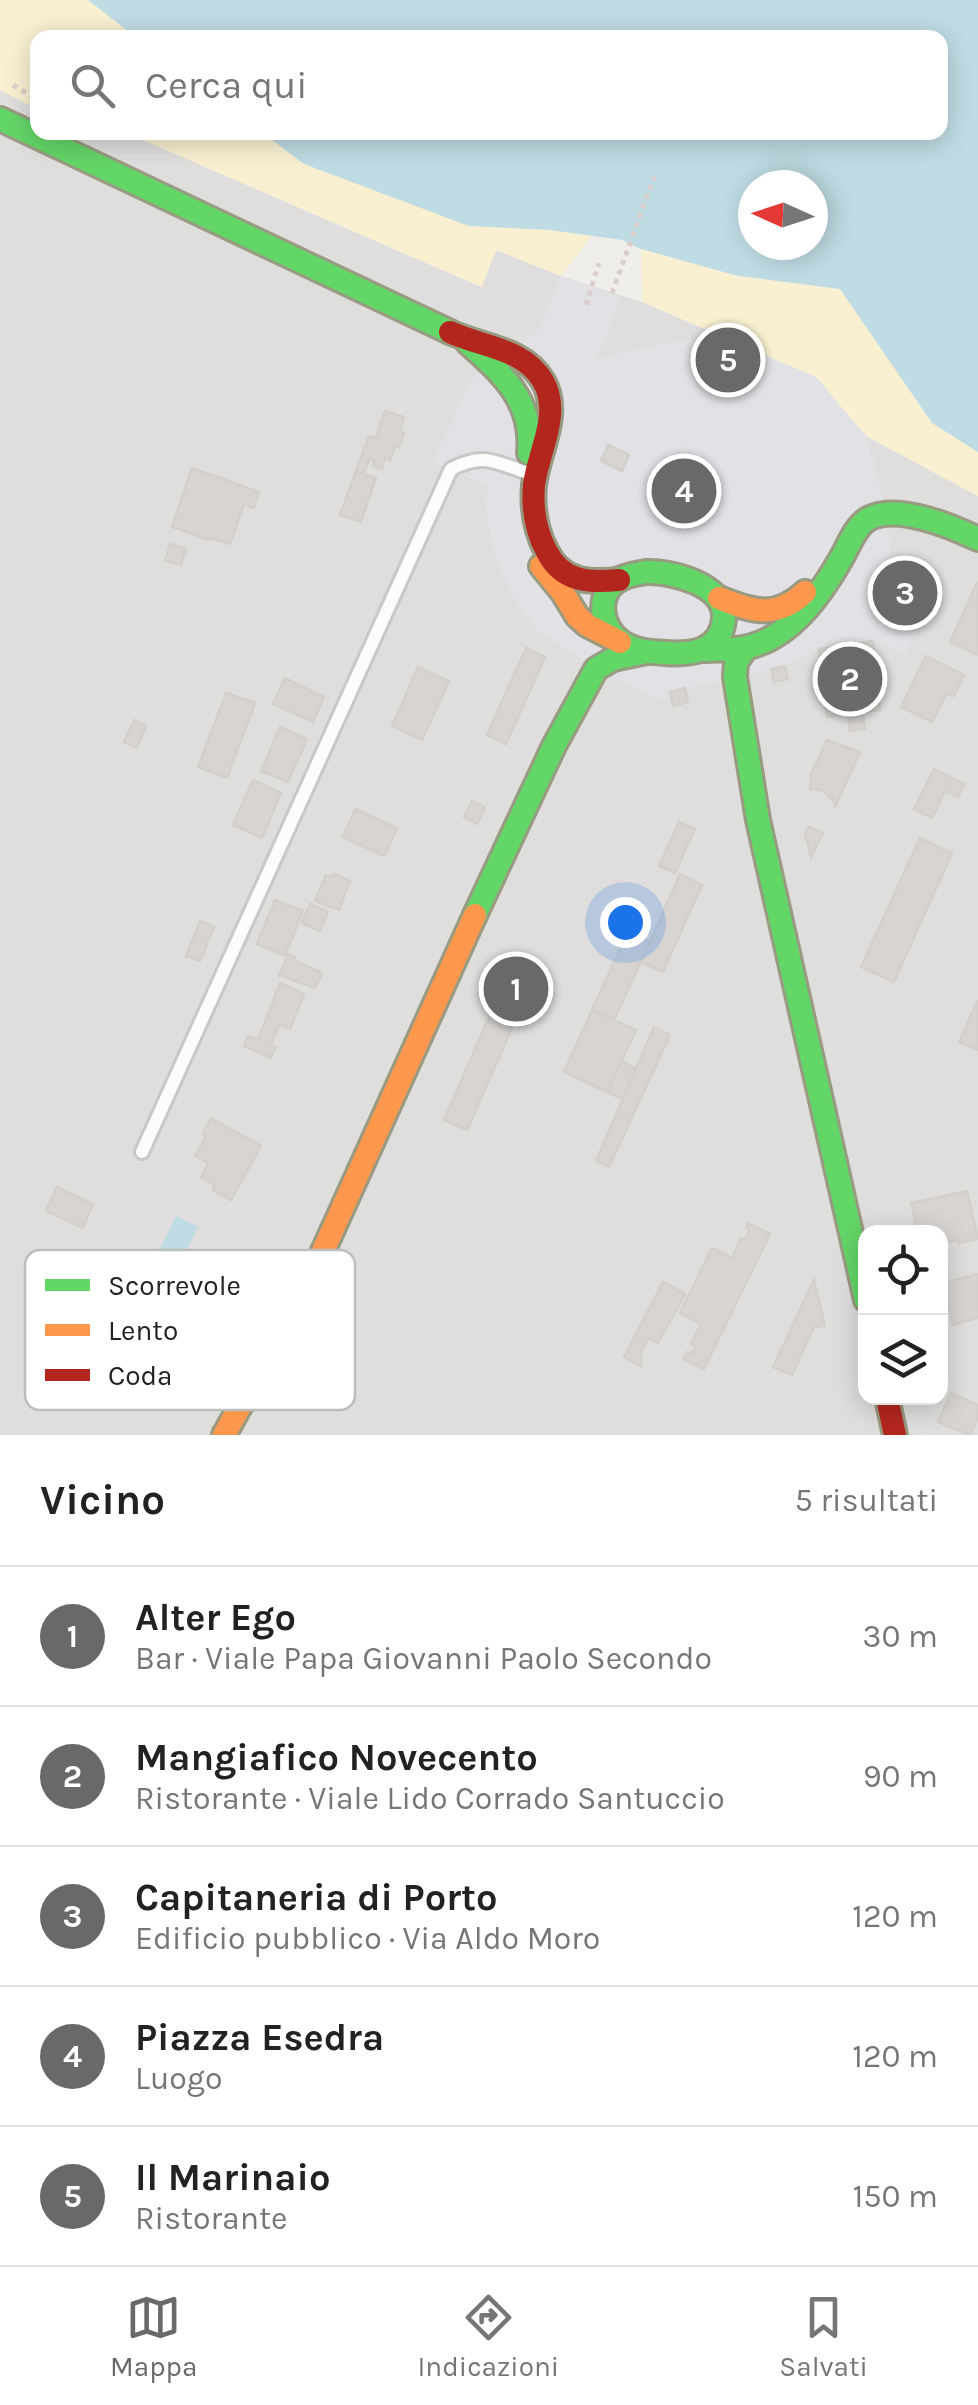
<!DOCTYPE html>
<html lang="it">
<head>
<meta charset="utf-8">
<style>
	:root { --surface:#fff; --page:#f6f6f6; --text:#222; --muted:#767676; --line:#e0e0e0; --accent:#6a6968 }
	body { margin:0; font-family:Karla,sans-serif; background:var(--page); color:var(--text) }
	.controls { position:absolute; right:30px; bottom:30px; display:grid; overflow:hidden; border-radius:20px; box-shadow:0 5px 25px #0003 }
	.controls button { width:90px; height:90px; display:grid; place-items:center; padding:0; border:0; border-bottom:2px solid var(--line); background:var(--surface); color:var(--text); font:50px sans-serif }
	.compass { position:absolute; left:738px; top:170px; width:90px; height:90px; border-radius:50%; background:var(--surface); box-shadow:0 5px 25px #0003; rotate:273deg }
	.you { position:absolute; left:625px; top:922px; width:35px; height:35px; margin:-25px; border:8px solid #fff; border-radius:50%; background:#1a73e8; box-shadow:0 0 0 15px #1a73e833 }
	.badge { display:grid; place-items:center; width:65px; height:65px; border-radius:50%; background:var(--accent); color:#fff; font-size:32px; font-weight:700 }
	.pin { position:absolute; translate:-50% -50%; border:5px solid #fff; box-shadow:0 2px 10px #0006 }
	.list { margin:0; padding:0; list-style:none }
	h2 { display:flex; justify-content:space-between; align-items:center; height:130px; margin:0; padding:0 40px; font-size:42px }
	h2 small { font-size:32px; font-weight:400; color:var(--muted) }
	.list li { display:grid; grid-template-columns:65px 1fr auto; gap:30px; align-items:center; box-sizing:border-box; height:140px; padding:0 40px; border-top:2px solid var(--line) }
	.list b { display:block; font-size:38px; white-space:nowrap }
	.list p { margin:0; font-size:32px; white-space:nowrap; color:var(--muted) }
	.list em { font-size:32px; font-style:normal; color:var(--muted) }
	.icon { flex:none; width:55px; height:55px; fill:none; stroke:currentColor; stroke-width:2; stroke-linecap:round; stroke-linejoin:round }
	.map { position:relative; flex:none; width:978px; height:1435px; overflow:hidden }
	.search { position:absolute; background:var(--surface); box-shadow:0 5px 25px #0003; left:30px; right:30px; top:30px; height:110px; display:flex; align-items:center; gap:25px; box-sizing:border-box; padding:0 35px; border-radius:20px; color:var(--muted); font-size:38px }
	.sheet { height:830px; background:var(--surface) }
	nav { display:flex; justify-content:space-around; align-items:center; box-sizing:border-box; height:140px; border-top:2px solid var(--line); background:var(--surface); font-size:28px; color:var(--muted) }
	nav a { display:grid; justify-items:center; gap:5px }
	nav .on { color:var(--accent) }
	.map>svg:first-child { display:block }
</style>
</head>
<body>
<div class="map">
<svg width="978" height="1435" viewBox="0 0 978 1435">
	<rect width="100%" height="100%" fill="#f0eeeb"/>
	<path fill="#dfdedc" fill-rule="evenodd" d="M0,90L37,109L38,132L127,133L481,287L496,250L561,276L642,302L816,377L866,436L978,496V1435H0ZM866,1232H940V1398H866Z"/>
	<polygon fill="#eae0db" points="891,560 939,583 918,626 871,603"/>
	<g fill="#f8f0d0">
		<polygon points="0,0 88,0 137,37 38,38 37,109 0,90"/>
		<polygon points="127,133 263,133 304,164 550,230 592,236 561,276 496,250 482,287"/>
		<polygon points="641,249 738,276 840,289 932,423 978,452 978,496 866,436 816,377 642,302"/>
	</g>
	<polygon fill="#e0dfde" points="231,825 262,838 226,921 195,907"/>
	<polygon fill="#e2e1e5" points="561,276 620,297 610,328 595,360 633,350 715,334 816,377 866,436 884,504 891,560 871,603 918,626 906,654 873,641 819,649 785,666 670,692 662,701 596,669 538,631 514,598 494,555 486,511 489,486 433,462 470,382 499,357 539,331"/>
	<g fill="#bfdbe3" fill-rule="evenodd">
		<path d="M88,0H978V452L932,423L840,289L738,276L641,249L622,240L550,230L469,226L304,164L263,133L940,132V38H137ZM813,185V245H753V185Z"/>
		<polygon points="684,482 689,485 692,490 699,490 701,492 703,502 696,506 694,516 684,517 681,510 673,511 668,502 673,495 678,494 677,487"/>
		<polygon points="176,1216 198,1227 176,1272 154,1261"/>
	</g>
	<g fill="#d7d4d2" stroke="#d3d0cc" stroke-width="2.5">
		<polygon points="719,348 743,357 738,372 713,362"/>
		<polygon points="385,411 404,417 400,432 404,433 399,447 395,446 390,460 385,458 382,469 373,466 374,461 370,459 363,473 356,471 369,436 376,438"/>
		<polygon points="608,445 629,455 622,471 601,461"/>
		<polygon points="192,468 259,492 254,508 244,504 230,544 210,538 209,540 172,527"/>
		<polygon points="356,471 376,478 361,522 340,515"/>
		<polygon points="170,544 186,549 181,565 165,561"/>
		<polygon points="891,560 927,577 907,620 871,603"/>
		<polygon points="977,583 978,583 978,655 950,642"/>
		<polygon points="873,641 880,710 863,712 865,729 850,731 848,714 827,717 819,649"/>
		<polygon points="526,648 545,657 506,744 487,735"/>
		<polygon points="926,656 964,675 954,696 947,693 932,722 901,707"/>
		<polygon points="785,666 788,679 774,682 771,669"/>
		<polygon points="418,667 449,681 422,740 392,726"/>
		<polygon points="285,678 324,697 313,722 273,704"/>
		<polygon points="685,688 688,702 673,706 670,692"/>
		<polygon points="226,693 255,703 227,778 198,767"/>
		<polygon points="134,720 146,726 137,748 124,742"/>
		<polygon points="280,727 307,739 288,782 261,771"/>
		<polygon points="827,740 860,752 835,807 834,801 822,790 810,789 811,774"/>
		<polygon points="934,769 964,784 958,797 945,791 932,818 914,809"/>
		<polygon points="253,780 281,793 262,838 233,825"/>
		<polygon points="472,801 485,807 477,824 464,817"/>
		<polygon points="355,809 397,828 384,856 343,837"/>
		<polygon points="679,822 695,829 675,873 659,866"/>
		<polygon points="809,827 823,833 811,857 805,834"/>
		<polygon points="920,838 952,853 894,982 861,967"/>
		<polygon points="334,874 350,881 339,910 315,901 326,875 332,877"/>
		<polygon points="680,874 702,885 663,972 641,962"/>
		<polygon points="275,900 303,911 285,956 257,944"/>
		<polygon points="310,904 328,912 320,931 302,923"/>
		<polygon points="200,921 214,927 200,961 186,956"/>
		<polygon points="628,932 650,942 614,1020 592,1010"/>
		<polygon points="289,954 295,957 294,960 322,973 315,988 279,975"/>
		<polygon points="508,973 532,983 467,1130 444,1120"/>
		<polygon points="280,983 304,994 290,1029 280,1024 271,1044 276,1047 271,1058 244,1046 248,1036 258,1040"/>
		<polygon points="978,1000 978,1050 959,1042"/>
		<polygon points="592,1010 636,1030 607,1092 564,1072"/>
		<polygon points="654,1027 670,1035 609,1167 596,1161"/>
		<polygon points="622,1061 636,1068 622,1099 607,1092"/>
		<polygon points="211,1118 261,1146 231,1200 213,1190 215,1185 201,1177 208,1163 195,1156 206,1136 203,1134"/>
		<polygon points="57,1187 93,1204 83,1228 46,1211"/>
		<polygon points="967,1191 978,1239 958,1243 958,1240 940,1244 940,1232 918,1232 911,1203"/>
		<polygon points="748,1223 770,1234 704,1369 684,1359 687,1352 691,1355 696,1347 691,1344 701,1324 680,1313 712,1248 732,1258 741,1238 745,1240 750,1230 746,1228"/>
		<polygon points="978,1274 978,1318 953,1325 943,1283"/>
		<polygon points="814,1280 825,1326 814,1327 792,1375 773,1367"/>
		<polygon points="663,1282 685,1294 658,1343 648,1338 641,1352 641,1366 624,1357"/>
		<polygon points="951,1393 978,1405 978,1417 970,1435 938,1422"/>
	</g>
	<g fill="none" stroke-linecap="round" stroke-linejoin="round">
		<g stroke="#c9c8c7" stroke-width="18">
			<path id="lane" d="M142,1152L451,469C483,453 493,461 525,472"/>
		</g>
		<g stroke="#999a82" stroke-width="28">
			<g id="fast">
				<polyline points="0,119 450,332"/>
				<path d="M468,343C503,374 534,402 529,453"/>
				<path d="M646,572C672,571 727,585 724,619C721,652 690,655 665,653C649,652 633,651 620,641C601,627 596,597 616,581C625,575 636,574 646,572Z"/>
				<polyline points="746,648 736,662 735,677 758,820 866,1300"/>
				<path d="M705,650C718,649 731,650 743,648C790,640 821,594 842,557C849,545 855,527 868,519C896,503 951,526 978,539"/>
				<polyline points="475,915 554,746 596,669 613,659 646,652"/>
			</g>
		</g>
		<g stroke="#999a82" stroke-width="28">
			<g id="slow">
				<polyline points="541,566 563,593 577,616 587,625 620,642"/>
				<path d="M719,598C752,612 777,619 805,592"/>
				<polyline points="224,1435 305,1291 475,915"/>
			</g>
		</g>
		<g stroke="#999a82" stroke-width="28">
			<g id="jam">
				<path d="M450,332C481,347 524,348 543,381C562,413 538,452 534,485C532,508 536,532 547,552C562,582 589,583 619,580"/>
				<polyline points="887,1398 895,1435"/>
			</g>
		</g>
		<g stroke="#dccecd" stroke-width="5" stroke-dasharray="5 5" stroke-linecap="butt">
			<polyline points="13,85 38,100"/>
			<polyline points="612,293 654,177"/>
			<polyline points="586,305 599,263"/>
		</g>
		<use href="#lane" stroke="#fdfcfc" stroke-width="12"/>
		<use href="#fast" stroke="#63d668" stroke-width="22"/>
		<use href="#slow" stroke="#ff974d" stroke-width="22"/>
		<use href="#jam" stroke="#b3261e" stroke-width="22"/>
	</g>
	<rect x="25" y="1250" width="330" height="160" rx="15" fill="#fff" stroke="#bdbdbd" stroke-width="2.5"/>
	<rect x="45" y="1279" width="45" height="12" fill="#63d668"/>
	<rect x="45" y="1324" width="45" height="12" fill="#ff974d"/>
	<rect x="45" y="1369" width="45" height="12" fill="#b3261e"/>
	<g font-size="28" fill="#222">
		<text x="108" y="1295">Scorrevole</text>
		<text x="108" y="1340">Lento</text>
		<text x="108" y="1385">Coda</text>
	</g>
</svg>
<div class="controls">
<button><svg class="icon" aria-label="locate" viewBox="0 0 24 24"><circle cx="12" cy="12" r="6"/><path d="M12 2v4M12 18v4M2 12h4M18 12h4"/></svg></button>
<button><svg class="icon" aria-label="layers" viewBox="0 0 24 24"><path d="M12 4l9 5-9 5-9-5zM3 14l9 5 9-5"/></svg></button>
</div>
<svg class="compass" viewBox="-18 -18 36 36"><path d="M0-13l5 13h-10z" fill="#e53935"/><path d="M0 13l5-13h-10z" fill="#767676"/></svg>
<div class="you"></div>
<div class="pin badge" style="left:516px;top:989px">1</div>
<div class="pin badge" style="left:850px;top:679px">2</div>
<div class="pin badge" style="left:905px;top:593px">3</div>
<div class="pin badge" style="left:684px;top:491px">4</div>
<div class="pin badge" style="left:728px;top:360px">5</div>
<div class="search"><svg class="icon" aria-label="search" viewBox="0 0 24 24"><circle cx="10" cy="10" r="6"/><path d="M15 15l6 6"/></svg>Cerca qui</div>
</div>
<section class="sheet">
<h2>Vicino<small>5 risultati</small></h2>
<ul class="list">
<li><span class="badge">1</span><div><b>Alter Ego</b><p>Bar · Viale Papa Giovanni Paolo Secondo</p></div><em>30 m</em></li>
<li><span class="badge">2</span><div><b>Mangiafico Novecento</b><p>Ristorante · Viale Lido Corrado Santuccio</p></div><em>90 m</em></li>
<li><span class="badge">3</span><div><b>Capitaneria di Porto</b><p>Edificio pubblico · Via Aldo Moro</p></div><em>120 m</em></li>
<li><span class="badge">4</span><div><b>Piazza Esedra</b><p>Luogo</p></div><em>120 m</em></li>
<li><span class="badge">5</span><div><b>Il Marinaio</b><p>Ristorante</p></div><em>150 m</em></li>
</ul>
</section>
<nav>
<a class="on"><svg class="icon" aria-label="map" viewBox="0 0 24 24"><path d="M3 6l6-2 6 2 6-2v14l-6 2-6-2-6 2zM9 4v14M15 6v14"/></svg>Mappa</a>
<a><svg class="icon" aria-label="directions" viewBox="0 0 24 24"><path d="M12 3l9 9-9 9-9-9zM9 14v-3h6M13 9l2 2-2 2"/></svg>Indicazioni</a>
<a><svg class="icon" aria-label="saved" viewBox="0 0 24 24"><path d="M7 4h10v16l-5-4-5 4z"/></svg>Salvati</a>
</nav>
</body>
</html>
